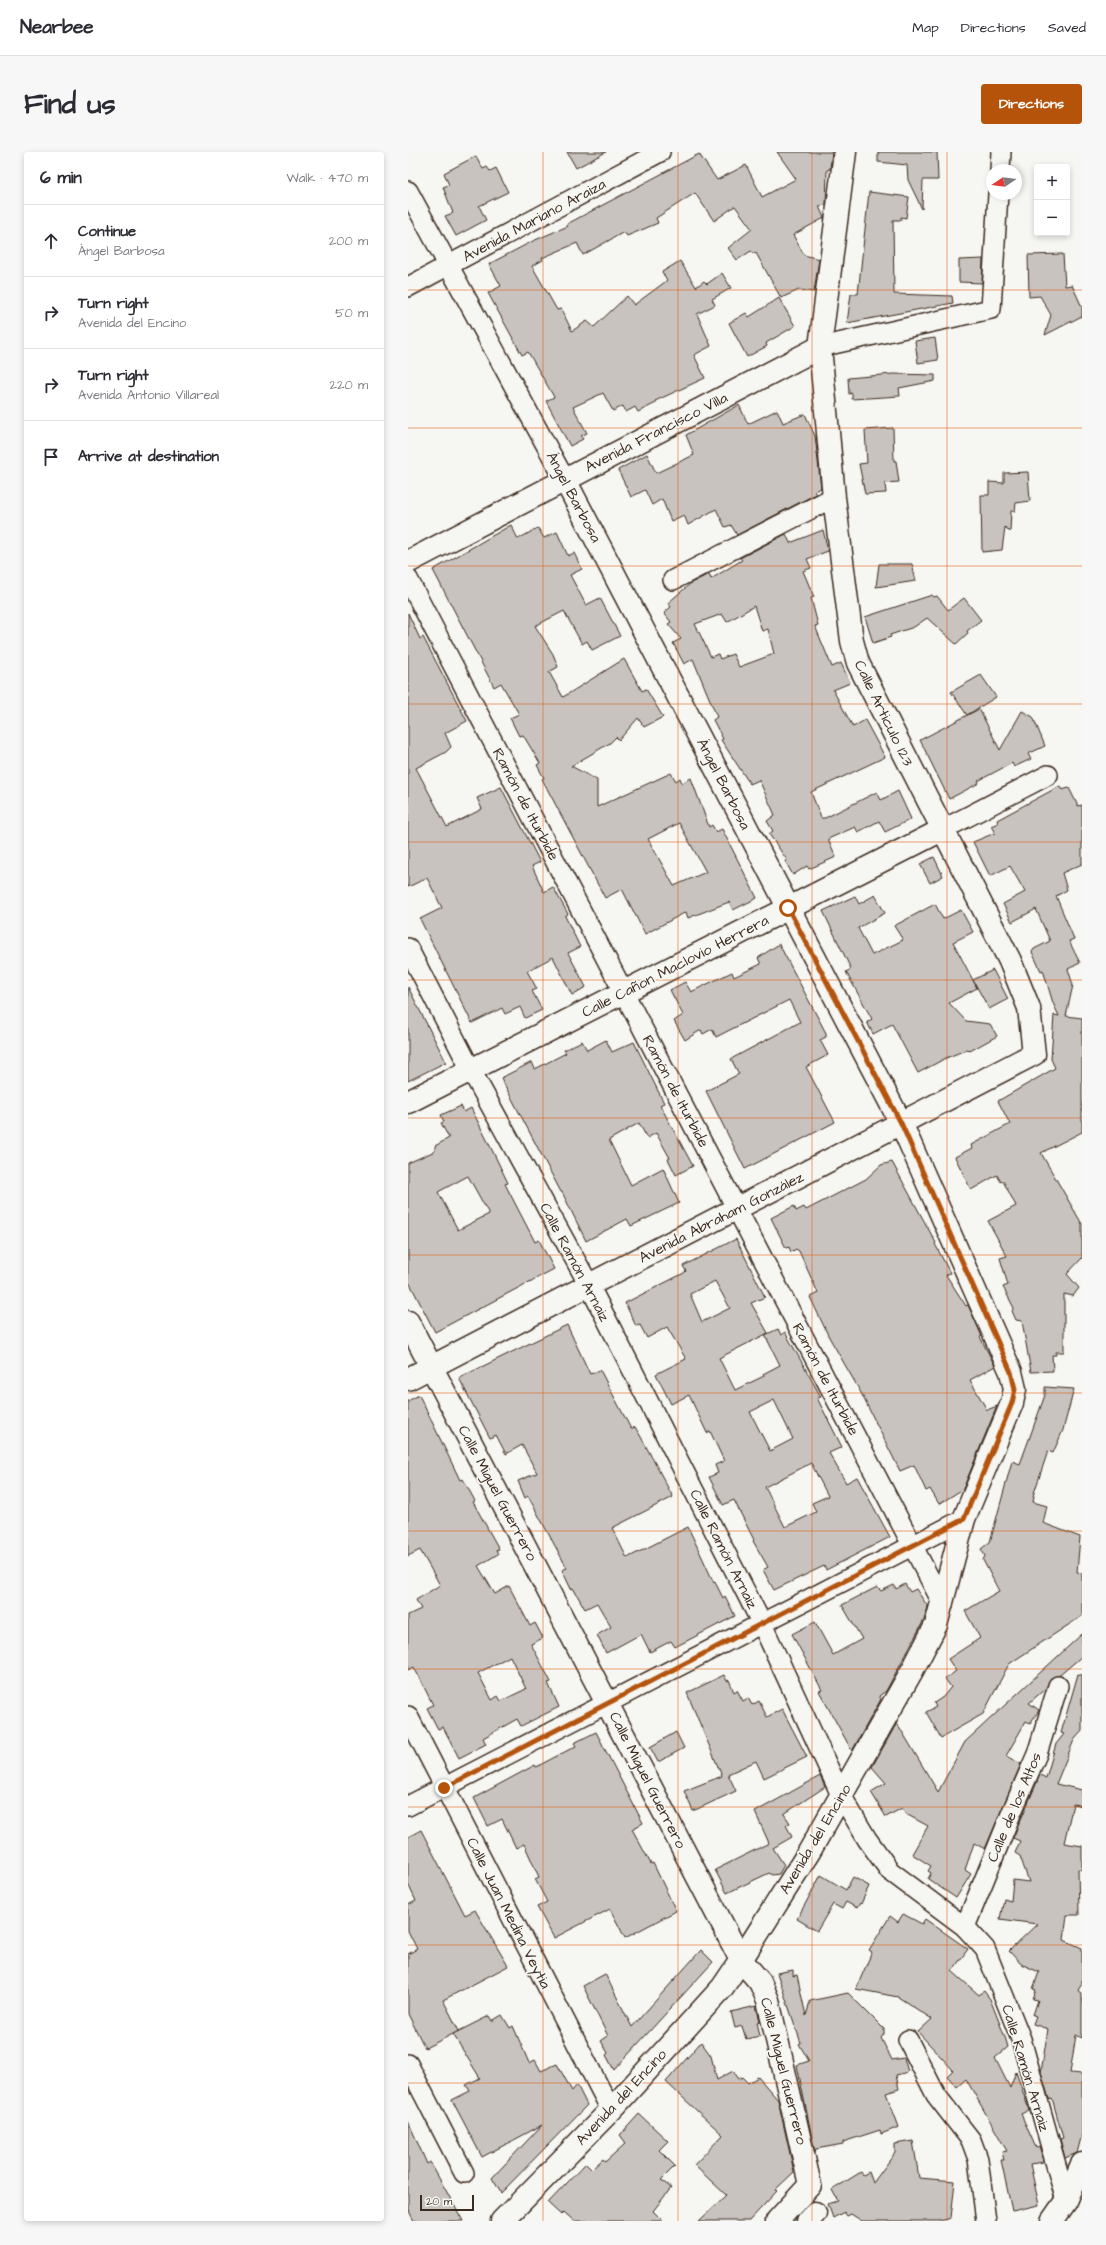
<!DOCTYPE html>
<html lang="en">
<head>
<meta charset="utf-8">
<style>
	:root { --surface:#fff; --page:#f7f7f7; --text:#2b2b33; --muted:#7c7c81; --line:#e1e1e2; --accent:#b45309 }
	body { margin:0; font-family:"Architects Daughter",sans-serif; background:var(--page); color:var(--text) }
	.controls { position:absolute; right:12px; top:12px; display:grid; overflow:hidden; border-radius:4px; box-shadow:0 2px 6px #0003 }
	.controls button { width:36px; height:36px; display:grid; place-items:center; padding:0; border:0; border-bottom:1px solid var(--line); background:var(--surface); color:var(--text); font:20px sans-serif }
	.compass { position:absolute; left:578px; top:12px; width:36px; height:36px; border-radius:50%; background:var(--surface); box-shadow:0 2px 6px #0003; rotate:257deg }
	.scale { position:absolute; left:12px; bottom:10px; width:54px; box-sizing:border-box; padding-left:4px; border:2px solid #3b2a1e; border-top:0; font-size:11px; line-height:14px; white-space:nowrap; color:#3b2a1e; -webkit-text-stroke:3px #f6f6f2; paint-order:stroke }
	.stop { position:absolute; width:12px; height:12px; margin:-9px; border:3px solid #b45309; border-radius:50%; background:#fff }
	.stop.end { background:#b45309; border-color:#fff; box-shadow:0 1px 4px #0008 }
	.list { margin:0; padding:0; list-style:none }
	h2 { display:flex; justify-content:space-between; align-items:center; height:52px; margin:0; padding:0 16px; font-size:17px }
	h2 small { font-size:13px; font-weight:400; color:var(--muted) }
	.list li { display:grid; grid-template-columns:26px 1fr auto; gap:12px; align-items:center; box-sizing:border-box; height:72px; padding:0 16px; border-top:1px solid var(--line) }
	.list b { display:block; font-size:15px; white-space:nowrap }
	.list p { margin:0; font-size:13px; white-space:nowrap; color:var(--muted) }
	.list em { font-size:13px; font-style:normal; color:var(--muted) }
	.icon { flex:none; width:22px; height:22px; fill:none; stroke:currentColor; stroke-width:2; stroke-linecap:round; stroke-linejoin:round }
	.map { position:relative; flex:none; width:674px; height:2069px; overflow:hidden; border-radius:4px }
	header { display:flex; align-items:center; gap:24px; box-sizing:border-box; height:56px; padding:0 20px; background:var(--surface); border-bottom:1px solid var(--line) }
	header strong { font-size:19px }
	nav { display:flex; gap:22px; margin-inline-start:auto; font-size:14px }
	.intro { display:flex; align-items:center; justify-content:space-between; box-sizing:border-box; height:96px; padding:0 24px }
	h1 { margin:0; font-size:28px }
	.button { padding:10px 18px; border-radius:4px; background:var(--accent); color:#fff; font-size:14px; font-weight:700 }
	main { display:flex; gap:24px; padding:0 24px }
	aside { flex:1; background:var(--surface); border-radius:4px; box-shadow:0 2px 6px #0003 }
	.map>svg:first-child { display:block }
</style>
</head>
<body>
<header>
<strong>Nearbee</strong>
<nav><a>Map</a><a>Directions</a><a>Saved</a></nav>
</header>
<div class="intro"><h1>Find us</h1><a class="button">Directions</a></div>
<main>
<aside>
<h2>6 min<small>Walk · 470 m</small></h2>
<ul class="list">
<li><svg class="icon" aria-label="ahead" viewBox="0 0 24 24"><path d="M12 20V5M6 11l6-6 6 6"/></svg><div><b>Continue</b><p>Ángel Barbosa</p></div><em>200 m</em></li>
<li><svg class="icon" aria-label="right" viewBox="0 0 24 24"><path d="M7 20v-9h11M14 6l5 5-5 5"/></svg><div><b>Turn right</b><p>Avenida del Encino</p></div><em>50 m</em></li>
<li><svg class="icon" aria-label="right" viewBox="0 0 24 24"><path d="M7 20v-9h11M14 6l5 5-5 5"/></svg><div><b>Turn right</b><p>Avenida Antonio Villareal</p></div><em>220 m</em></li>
<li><svg class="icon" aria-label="arrive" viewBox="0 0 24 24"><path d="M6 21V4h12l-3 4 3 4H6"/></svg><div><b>Arrive at destination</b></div></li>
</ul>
</aside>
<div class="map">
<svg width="674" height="2069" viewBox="0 0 674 2069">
	<rect width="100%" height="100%" fill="#f6f6f2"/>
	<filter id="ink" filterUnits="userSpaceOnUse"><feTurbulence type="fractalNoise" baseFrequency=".025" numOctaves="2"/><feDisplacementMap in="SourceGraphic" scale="8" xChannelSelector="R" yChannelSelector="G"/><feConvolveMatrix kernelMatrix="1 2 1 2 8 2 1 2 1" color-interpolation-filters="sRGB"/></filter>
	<g filter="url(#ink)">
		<g fill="#c8c3be" stroke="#3b2a1e" fill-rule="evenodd">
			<polygon points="159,0 198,0 168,16"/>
			<polygon points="369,0 424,0 422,17 419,18 418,53 411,54 416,66 385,83 396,103 411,107 406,140 391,138 373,146 348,101 346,102 343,99 329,108 320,96 344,77 327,54 306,69 287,41 248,66 250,71 219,84 216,80 175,103 169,91 134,106 135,108 124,114 149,158 153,157 164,179 179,169 186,175 219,144 226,153 257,130 259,128 254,120 272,109 288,135 296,129 299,132 314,121 323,136 304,147 307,153 289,162 303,194 286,203 297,226 247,249 248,251 230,260 227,255 218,260 215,254 205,259 195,241 165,255 179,281 173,284 175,287 162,294 138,249 146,245 120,200 114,203 80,141 93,134 81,112 125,89 160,74 159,72 291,2 309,28 338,13 354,45 388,27"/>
			<polygon points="470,0 529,0 530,28 515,28 514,57 500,28 499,13 470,10"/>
			<polygon points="68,4 75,17 79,15 82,19 88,16 100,40 71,54 78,68 48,84 37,64 45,61 35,35 41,33 36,21"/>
			<polygon points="461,40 501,45 498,66 493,65 493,68 485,68 486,142 544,144 545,151 439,171 443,142 450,142"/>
			<polygon points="655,102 657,134 664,133 674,155 674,164 637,183 643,163 632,144 621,145 620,103"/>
			<polygon points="575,107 574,131 551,130 551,108"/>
			<polygon points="371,146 387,174 358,191 359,194 339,205 321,171 338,161 341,165"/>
			<polygon points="527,186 530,208 510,211 507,189"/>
			<polygon points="485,222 527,223 527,229 491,236 492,244 444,247 444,241 441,242 440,226"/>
			<polygon points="331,253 340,272 369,258 375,271 397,262 407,284 408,292 413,336 406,339 408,342 329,383 323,373 317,375 308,357 280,373 276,363 263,369 254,347 244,353 237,338 223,345 210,318 239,302 248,321 286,303 278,283"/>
			<polygon points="485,276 486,309 488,309 491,330 477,331 478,341 457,342 451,312 459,311 457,278"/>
			<polygon points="620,320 622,349 608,351 607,359 603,359 602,380 597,375 594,398 574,400 573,343 581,343 581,330 596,331 596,321"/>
			<path d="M103,373L110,387L130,376L136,386L149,380L160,404L166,401L174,417L162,423L178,453L192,446L212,484L184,498L179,489L174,492L156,459L127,474L145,502L150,515L141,520L155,545L216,507L234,539L238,537L255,565L236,575L230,566L211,588L208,585L202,591L163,614L189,628V655L263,621L268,629L272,626L274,631L283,626L301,675L304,673L308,680L314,677L349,746L325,758L321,750L280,766L278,760L237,782L214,737L197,746L134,627L136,626L129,613L132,611L115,583L111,584L102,566L111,562L93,531L86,535L25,418ZM271,671L298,720L266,734L240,687Z"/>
			<path d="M415,378L420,399L399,407L403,416L395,419L406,445L403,446L410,473L407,474L424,515L433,511L442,531L425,538L445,575L457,568L477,605L403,640L413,666H417L469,640L473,648L490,639L503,667L477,680L471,669L450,680L447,675L420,687L428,705L401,717L399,714L385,723L377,709L379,708L361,682L365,679L359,669L367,663L351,628L342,632L313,588L315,587L305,568L309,565L285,507L276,512L265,491L273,487L260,472L263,470L256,461L263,455L260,451L283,431L301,422L303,427L334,408L332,406L378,382L382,391ZM346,454L354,479L360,477L366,502L331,515L325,502L312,507L310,502L303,505L287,472L314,462L319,470Z"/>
			<polygon points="471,412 504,412 508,429 468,435"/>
			<polygon points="524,443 526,445 529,444 540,458 556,446 573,468 559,479 560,481 548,492 519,466 506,475 482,483 483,485 465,491 457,465"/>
			<polygon points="0,461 12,487 15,485 59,569 37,581 43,595 38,600 8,616 39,675 74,657 69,646 93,635 132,710 124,714 136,740 145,735 160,762 157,764 172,795 160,801 178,835 164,843 145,805 119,819 129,837 124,839 134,858 117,866 112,855 97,862 94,856 64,871 12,767 34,756 19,726 0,735"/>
			<polygon points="573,523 588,545 559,563 543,540"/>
			<polygon points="571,557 592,598 614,559 625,565 637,594 620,602 623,607 606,615 604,611 570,629 571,631 541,647 512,588"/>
			<polygon points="652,634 654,638 661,636 670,654 674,653 674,712 654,721 659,738 648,744 666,787 661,789 672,811 660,817 665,833 658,864 674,866 674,980 633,1001 674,1072 674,1106 659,1122 671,1136 665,1144 656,1142 656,1200 648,1200 648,1203 644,1203 645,1219 623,1220 614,1169 608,1168 604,1159 606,1156 595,1135 600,1133 592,1106 599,1104 580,1069 608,1054 595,1029 593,1030 589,1023 563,1038 547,1005 564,996 563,993 602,972 590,949 647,916 643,907 646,863 651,864 645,851 635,818 633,819 624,800 626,797 642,789 628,757 604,770 595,752 617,740 602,714 582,724 565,690 587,681 583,674 590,671 589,668"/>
			<polygon points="526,705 535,724 522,731 512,712"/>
			<polygon points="467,743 477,761 450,776 464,803 495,788 486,774 527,752 535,767 553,758 565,780 545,790 569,836 541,851 558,869 582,872 589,884 562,899 560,897 538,906 510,921 484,872 465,882 459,870 464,867 438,820 443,817 415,759 447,744 451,752"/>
			<polygon points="371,792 418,881 418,885 412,888 420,903 398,915 427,970 337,1017 298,939 331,922 323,907 392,870 381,848 308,885 304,877 295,882 293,878 277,888 266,869 275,863 262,838 277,830 283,840 324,820 326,825 353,812 350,806"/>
			<polygon points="585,818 600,847 581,857 565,828"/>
			<polygon points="0,835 38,910 0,929"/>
			<polygon points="198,888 204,900 226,890 256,951 252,953 285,1014 268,1023 260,1007 262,1006 248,981 239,986 231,971 201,988 223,1033 255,1016 271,1051 223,1074 219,1067 178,1089 154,1040 153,1040 93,926 124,910 127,917 158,901 156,898 174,889 179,898"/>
			<path d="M53,954L56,960L63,956L87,1004L100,1031L97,1032L127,1090L131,1088L146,1117L27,1180L0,1128V1011L27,999V994L41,986L33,971L36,970L33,963ZM60,1024L81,1062L50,1078L30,1040Z"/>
			<polygon points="484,1010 528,1091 527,1092 542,1121 538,1123 558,1154 560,1153 574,1184 572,1185 587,1214 562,1228 579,1258 589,1254 555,1337 531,1352 522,1337 518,1339 506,1313 492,1319 452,1239 421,1185 402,1145 410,1141 391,1099 388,1097 383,1100 381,1095 378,1096 363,1066 386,1054 388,1059 396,1055 398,1058 458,1027 473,1013"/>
			<path d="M328,1087L357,1145L343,1151L360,1181L311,1206L327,1238L356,1224L355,1222L372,1213L357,1183L370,1177L373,1183L377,1180L413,1245L409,1246L434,1295L421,1301L438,1331L449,1325L482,1385L418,1418L416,1414L366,1438L355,1418L360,1415L345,1389L346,1388L326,1348L315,1353L301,1325L310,1321L307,1313L316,1309L302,1279L299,1281L281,1243L263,1252L248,1222L278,1207L259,1175L239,1186L232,1173L228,1174L217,1151L276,1121L278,1119L275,1114ZM307,1129L322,1156L294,1170L282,1142ZM366,1248L385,1287L362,1299L342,1260ZM403,1311L420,1344L404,1351L408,1360L377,1375L357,1335Z"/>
			<polygon points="159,1173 182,1222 192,1218 223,1277 227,1275 233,1285 265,1345 204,1376 219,1406 280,1375 306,1431 307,1430 315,1446 317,1444 327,1464 267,1495 263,1489 242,1500 233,1482 198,1501 189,1483 203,1475 189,1451 177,1457 165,1436 163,1437 154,1418 159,1416 120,1344 117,1346 110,1329 129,1321 114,1293 98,1302 88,1283 82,1286 51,1226"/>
			<polygon points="637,1235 666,1237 655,1278 645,1301 640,1299 625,1344 626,1344 625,1350 639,1354 635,1371 672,1385 669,1420 674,1421 674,1464 601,1512 575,1562 533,1586 518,1560 528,1555 526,1551 535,1545 543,1535 537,1527 548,1519 540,1507 572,1486 557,1459 591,1439 575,1408 577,1404 573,1397 582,1390 604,1309 612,1312 637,1243"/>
			<path d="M11,1243L52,1328L55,1327L67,1349L65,1350L91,1397L88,1398L90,1402L70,1414L87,1442L101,1434L122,1474L127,1471L135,1486L123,1492L143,1530L140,1531L151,1555L113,1574L109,1567L75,1586L78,1592L51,1606L35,1575L30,1577L19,1556L25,1553L6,1515L0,1518V1463L13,1457L8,1448L32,1433L12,1398L0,1404V1249ZM102,1504L118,1537L93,1549L90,1544L84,1548L70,1521Z"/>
			<polygon points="497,1432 502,1440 508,1437 520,1455 516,1468 478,1539 471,1544 473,1547 444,1599 411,1539 414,1538 384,1482 407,1470 425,1503 454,1487 434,1453 469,1435 473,1439 486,1433 488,1437"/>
			<polygon points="674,1482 674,1504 652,1523 643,1526 638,1536 621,1551 631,1558 630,1560 622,1571 618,1569 598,1604 613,1612 577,1697 566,1691 557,1718 563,1722 548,1746 520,1727 523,1721 520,1719 523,1714 504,1702 520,1674 498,1662 494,1656 478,1665 463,1640 478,1631 464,1615 489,1571 530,1640 557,1590"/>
			<polygon points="670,1522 674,1523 674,1579 666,1588 648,1632 674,1638 674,1654 665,1652 656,1691 674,1694 674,1718 670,1717 671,1763 659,1763 656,1788 674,1796 674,1832 670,1838 674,1841 674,1886 668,1883 662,1921 674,1922 674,1982 669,2001 657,2006 652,1987 655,1986 644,1946 641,1947 633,1920 640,1877 625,1872 628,1864 625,1863 630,1848 625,1847 628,1838 625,1837 631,1820 613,1812 601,1799 629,1772 592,1767 596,1747 603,1749 605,1728 621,1730 612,1704 607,1701 612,1689 605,1686 632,1623 638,1626 648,1592 656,1582 653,1581"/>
			<polygon points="316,1523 319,1529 321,1528 326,1540 329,1538 335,1549 340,1546 344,1553 351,1549 359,1565 374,1557 399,1605 356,1626 348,1609 320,1622 328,1639 285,1659 276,1639 314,1624 279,1541"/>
			<polygon points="188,1580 235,1671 224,1677 243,1712 245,1711 268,1759 217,1786 202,1757 146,1786 129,1755 139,1750 127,1727 131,1725 116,1692 108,1696 94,1667 80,1674 66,1646 127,1613 128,1615 168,1594 166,1591"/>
			<polygon points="268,1580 276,1596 250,1610 242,1595"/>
			<polygon points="412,1624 417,1635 376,1662 382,1671 378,1673 384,1685 365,1696 376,1713 371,1722 364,1723 361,1721 319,1741 307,1718 361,1691 347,1660"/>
			<polygon points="13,1678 57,1763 67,1758 100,1814 35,1848 51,1879 17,1896 0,1862 0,1802 9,1797 0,1779 0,1753 8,1749 0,1732 0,1685"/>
			<polygon points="413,1723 438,1738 445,1725 461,1734 453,1752 452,1751 449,1756 438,1750 434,1757 425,1752 409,1779 389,1767"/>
			<polygon points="495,1762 514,1772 517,1767 560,1797 544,1819 571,1843 576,1839 582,1847 597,1885 600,1895 587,1906 602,1936 608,1920 621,1958 613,1962 628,1996 631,1994 636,2010 622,2012 631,2053 604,2059 593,2008 596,2008 594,2000 599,1999 558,1927 549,1935 539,1924 545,1918 510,1880 524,1867 490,1845 448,1837 464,1800 461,1798 482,1764 490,1770"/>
			<polygon points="293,1798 305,1810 206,1918 198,1903 200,1901 193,1889 200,1884 175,1834 197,1822 224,1875"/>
			<polygon points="385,1818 385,1824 389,1823 398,1864 402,1849 440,1841 476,1877 476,1882 473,1886 484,1908 496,1906 500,1920 488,1923 491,1937 478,1941 491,1975 473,1982 472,1978 435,1990 435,1992 408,1997 407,2000 389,1913 401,1909 391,1892 393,1891 369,1821"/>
			<polygon points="348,1854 352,1869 349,1870 352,1884 338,1887 334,1874 327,1876 323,1860"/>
			<polygon points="94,1863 102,1876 105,1874 121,1911 127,1908 133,1919 149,1912 164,1939 169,1933 179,1953 93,2041 84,2026 134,1973 74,2005 44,1948 62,1939 58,1933 72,1926 45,1882 81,1864 84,1869"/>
			<polygon points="293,1890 303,1904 309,1928 325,1919 331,1927 334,1925 340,1931 350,1925 370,1948 386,2020 367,2038 369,2039 341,2069 291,2069 318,2043 286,2013 315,1983 258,1930"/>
			<polygon points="231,1962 260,1989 251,1998 267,2014 253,2028 263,2036 245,2059 255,2069 166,2069 156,2060 153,2063 140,2051 178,2011 184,2017 195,2007 197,2010 218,1991 212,1983"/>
			<polygon points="0,1969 19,2012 22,2010 55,2069 6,2069 0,2057"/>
			<polygon points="505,1989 511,2026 547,2029 543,2066 532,2069 454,2069 443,2062 439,2064 436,2060 425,2066 420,2052 430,2049 424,2038 453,2020 455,2023 461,2020 465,2031 487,2001 487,1992"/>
		</g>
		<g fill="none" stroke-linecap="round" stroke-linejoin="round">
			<g stroke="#3b2a1e" stroke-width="22">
				<g id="minor">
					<polyline points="592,18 593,0"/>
					<polyline points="0,39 157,328"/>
					<polyline points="0,135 252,0"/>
					<polyline points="412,195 583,157 590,42"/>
					<polyline points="0,427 535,1452"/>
					<polyline points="265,428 426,345"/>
					<polyline points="534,678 640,623"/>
					<polyline points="0,796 63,918 181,1133 354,1472 433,1643 459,1687 482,1719 557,1775 577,1797 613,1887 658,2049"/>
					<polyline points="0,1564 203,1958"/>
					<polyline points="0,1654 556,1367"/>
					<polyline points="557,1775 603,1662 629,1602 650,1534"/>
					<polyline points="500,1888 528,1943 563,1988 570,2007 578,2069"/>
					<polyline points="0,1912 56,2021"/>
				</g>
			</g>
			<g stroke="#3b2a1e" stroke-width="25">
				<g id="tertiary">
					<polyline points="157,328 493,971"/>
					<polyline points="0,950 534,678"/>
					<polyline points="0,1170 333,1808 352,1830 360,1848 402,2033 369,2069"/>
					<polyline points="400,2069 407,2061"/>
					<polyline points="644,2069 658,2049 674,2012"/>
				</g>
			</g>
			<g stroke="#3b2a1e" stroke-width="25">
				<g id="secondary">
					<polyline points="0,410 412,195"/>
					<polyline points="0,1227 626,902 621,856 602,809 450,511 444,489 426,345 412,195 437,0"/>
					<polyline points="94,2069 203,1958 314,1836 333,1808 401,1700 505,1517 528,1473 556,1367 604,1251 607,1237 603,1220 493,971"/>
				</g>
			</g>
			<use href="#minor" stroke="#f6f6f2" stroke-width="19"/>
			<use href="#tertiary" stroke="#f6f6f2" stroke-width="22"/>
			<use href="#secondary" stroke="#f6f6f2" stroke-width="22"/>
		</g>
	</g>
	<g fill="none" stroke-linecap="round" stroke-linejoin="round" filter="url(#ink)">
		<polyline stroke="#b45309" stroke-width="5" points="36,1636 556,1367 604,1251 607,1237 603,1220 493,971 380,756"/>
	</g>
	<path fill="none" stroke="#e8590c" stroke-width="1" stroke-opacity="0.55" d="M135,0V2069M270,0V2069M404,0V2069M539,0V2069M0,138H674M0,276H674M0,414H674M0,552H674M0,690H674M0,828H674M0,966H674M0,1103H674M0,1241H674M0,1379H674M0,1517H674M0,1655H674M0,1793H674M0,1931H674"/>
	<g text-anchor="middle" stroke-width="3.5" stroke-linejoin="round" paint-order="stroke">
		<g font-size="15" fill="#3b2a1e" stroke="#f6f6f2">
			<text transform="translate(126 68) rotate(-28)" y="5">Avenida Mariano Araiza</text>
			<text transform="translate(248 280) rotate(-27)" y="5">Avenida Francisco Villa</text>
			<text transform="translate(166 345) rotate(62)" y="5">Ángel Barbosa</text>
			<text transform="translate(476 561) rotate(64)" y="5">Calle Articulo 123</text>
			<text transform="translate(316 632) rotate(63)" y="5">Ángel Barbosa</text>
			<text transform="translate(118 652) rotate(62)" y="5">Ramón de Iturbide</text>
			<text transform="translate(267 814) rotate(-27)" y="5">Calle Cañon Maclovio Herrera</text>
			<text transform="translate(268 939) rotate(62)" y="5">Ramón de Iturbide</text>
			<text transform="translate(313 1065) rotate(-27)" y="5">Avenida Abraham González</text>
			<text transform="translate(167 1110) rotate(62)" y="5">Calle Ramón Arnaiz</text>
			<text transform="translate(418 1227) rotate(62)" y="5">Ramón de Iturbide</text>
			<text transform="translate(90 1341) rotate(62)" y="5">Calle Miguel Guerrero</text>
			<text transform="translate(316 1397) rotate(63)" y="5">Calle Ramón Arnaiz</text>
			<text transform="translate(240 1628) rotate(63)" y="5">Calle Miguel Guerrero</text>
			<text transform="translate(606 1655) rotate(-67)" y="5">Calle de los Altos</text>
			<text transform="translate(407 1687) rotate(-59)" y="5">Avenida del Encino</text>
			<text transform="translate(101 1761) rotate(63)" y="5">Calle Juan Medina Veytia</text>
			<text transform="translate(618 1916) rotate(73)" y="5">Calle Ramón Arnaiz</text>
			<text transform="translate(376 1919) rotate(76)" y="5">Calle Miguel Guerrero</text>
			<text transform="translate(213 1945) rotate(-47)" y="5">Avenida del Encino</text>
		</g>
	</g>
</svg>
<div class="controls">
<button>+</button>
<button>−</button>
</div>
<svg class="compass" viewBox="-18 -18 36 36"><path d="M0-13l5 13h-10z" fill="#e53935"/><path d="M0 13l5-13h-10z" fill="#7c7c81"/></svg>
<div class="scale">20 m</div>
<div class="stop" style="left:380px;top:756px"></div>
<div class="stop end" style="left:36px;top:1636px"></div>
</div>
</main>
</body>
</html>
